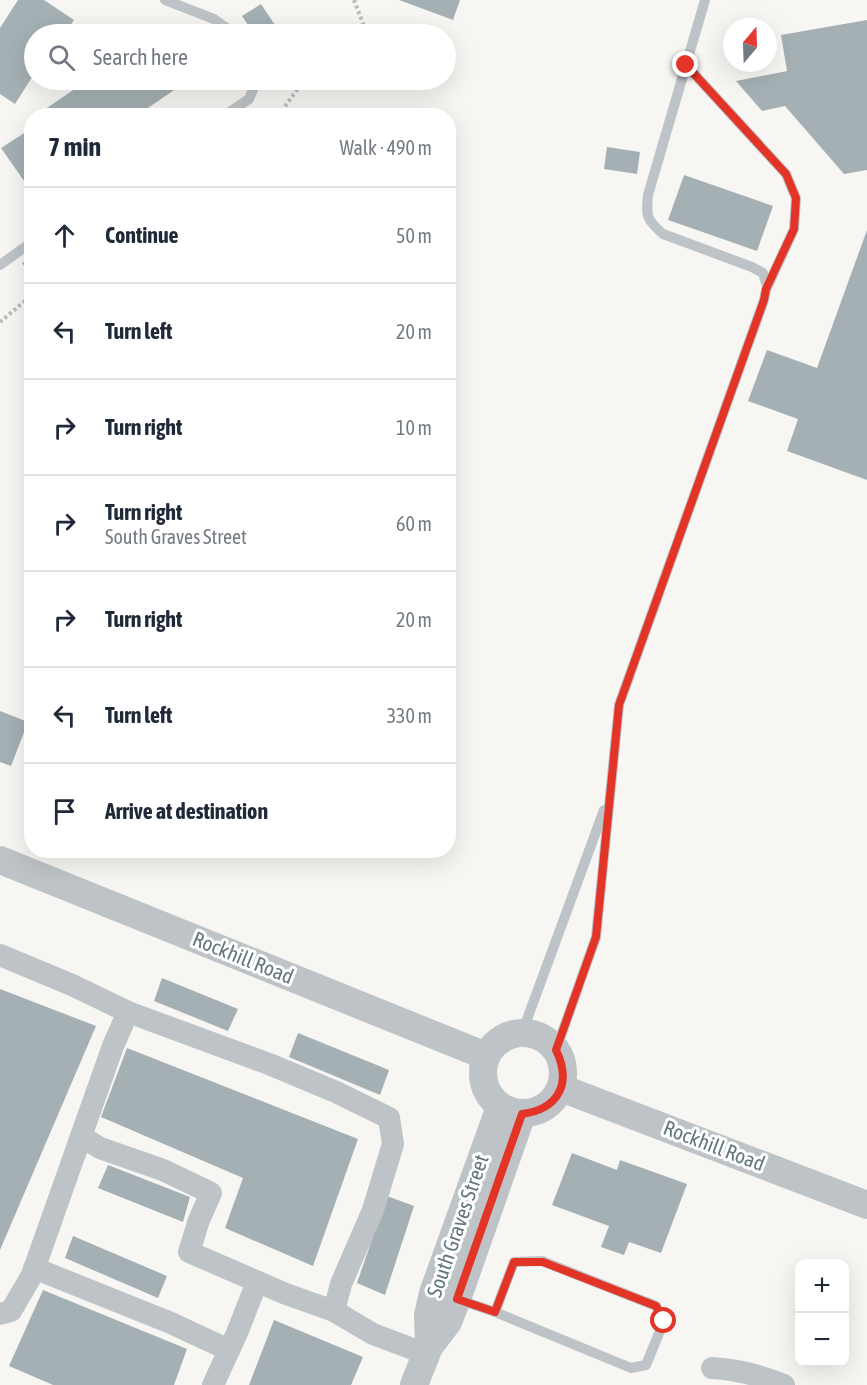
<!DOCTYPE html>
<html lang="en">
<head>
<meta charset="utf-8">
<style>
	:root { --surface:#fff; --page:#f2f2f3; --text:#1f2937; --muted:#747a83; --line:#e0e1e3 }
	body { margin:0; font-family:"Asap Condensed",sans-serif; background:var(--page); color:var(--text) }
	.controls { position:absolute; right:18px; bottom:18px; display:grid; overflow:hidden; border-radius:12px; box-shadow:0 6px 24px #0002 }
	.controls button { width:54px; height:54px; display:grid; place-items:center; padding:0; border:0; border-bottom:2px solid var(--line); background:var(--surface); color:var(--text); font:30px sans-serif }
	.compass { position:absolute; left:723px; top:18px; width:54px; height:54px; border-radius:50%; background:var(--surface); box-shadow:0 6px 24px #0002; rotate:19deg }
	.stop { position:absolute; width:18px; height:18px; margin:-14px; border:4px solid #e23528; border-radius:50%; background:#fff }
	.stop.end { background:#e23528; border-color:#fff; box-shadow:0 2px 6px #0008 }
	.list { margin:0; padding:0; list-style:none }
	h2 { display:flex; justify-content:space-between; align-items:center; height:78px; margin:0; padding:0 24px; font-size:26px }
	h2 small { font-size:20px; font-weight:400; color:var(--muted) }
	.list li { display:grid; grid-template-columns:39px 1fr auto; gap:18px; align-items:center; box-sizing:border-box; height:96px; padding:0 24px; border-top:2px solid var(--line) }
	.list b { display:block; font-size:22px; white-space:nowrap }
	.list p { margin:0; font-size:20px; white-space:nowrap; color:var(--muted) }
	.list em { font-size:20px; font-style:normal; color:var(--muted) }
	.icon { flex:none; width:33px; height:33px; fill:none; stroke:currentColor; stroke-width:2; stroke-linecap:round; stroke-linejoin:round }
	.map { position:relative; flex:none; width:867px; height:1385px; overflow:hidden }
	.search { position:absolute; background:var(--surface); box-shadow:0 6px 24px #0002; left:24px; top:24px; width:432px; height:66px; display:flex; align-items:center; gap:15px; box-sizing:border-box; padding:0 21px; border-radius:33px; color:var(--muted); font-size:22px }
	.panel { position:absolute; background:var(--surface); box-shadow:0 6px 24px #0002; left:24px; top:108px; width:432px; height:750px; border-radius:24px }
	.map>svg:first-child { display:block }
</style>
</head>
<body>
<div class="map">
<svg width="867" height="1385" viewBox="0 0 867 1385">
	<rect width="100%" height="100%" fill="#f7f6f3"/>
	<g fill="#a4b0b3">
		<polygon points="18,0 44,0 74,20 65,34 34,34 34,74 15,104 0,94 0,28"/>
		<polygon points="399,0 460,0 453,20"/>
		<polygon points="261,4 281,34 254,34 242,16"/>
		<polygon points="867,20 867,170 844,174 785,106 762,111 736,81 787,71 781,35"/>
		<polygon points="88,80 189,80 136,116 35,116"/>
		<polygon points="32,128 32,186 29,188 1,148"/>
		<polygon points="607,147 640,152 637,174 604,169"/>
		<polygon points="684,175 773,206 757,251 668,220"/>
		<polygon points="867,230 867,480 787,451 798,419 748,401 767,350 817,368"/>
		<polygon points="32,256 32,277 22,263"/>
		<polygon points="0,711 28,722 11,766 0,762"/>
		<polygon points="162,978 238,1009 228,1031 154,1001"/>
		<polygon points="0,989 96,1026 0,1250"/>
		<polygon points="298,1033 389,1070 380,1095 289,1057"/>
		<polygon points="127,1048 358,1139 313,1266 225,1228 243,1178 101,1117"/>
		<polygon points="572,1153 617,1170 620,1160 687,1184 661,1253 629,1242 624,1255 601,1247 609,1226 552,1205"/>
		<polygon points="108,1165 190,1197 183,1222 98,1188"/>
		<polygon points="387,1196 414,1206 385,1295 357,1283"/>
		<polygon points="73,1236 167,1276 158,1298 65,1258"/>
		<polygon points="43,1290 187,1349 174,1385 53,1385 9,1366"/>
		<polygon points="274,1320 363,1357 351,1385 249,1385"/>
	</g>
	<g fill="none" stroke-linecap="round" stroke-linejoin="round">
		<g stroke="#b8bcbe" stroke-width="4" stroke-dasharray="3 3" stroke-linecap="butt">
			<polyline points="354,0 367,34"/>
			<polyline points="278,116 304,80"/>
			<polyline points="0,322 32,295"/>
		</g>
		<g stroke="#bdc3c6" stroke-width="10">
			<polyline points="165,0 214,19 235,34"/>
			<polyline points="686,65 786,174 796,198 794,229 767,288"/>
			<polyline points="224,116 249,99 257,80"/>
			<polyline points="0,265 32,242"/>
			<polyline points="522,1033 604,810"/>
			<path d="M556,1050L596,937L619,705L764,300L767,286L763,273L752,267L663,234C646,219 646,217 648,195L705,0"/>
			<polyline points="457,1299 495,1312 631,1368 646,1365 664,1321 656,1306 542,1261 514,1262 495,1312"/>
		</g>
		<g stroke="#bdc3c6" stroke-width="22">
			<polyline points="0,955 72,985 128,1012 113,1046 32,1275 11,1311 0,1314"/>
			<polyline points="128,1012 269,1064 336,1092 389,1118 393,1144 373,1210 341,1284 334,1311 373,1334 426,1354"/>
			<polyline points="81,1136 100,1148 163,1170 211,1193 199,1220 189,1252 286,1294 334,1311"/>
			<polyline points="34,1268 171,1323 229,1350"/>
			<path d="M712,1368C740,1370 758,1375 784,1385"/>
			<polyline points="213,1385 237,1333 257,1282"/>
		</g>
		<g stroke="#bdc3c6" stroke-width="28">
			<polyline points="0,860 486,1056"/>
			<circle cx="523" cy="1073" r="40"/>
			<polyline points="561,1088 867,1205"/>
			<polyline points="429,1347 428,1315 433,1293 500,1107"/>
			<polyline points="414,1385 429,1347 448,1322 457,1299 522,1114"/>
		</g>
	</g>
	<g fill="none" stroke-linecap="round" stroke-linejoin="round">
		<path stroke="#e23528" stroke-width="8" d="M664,1321L656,1306L543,1262H514L495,1312L457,1299L522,1114C559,1109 572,1083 556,1050L596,937L619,705L764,300L766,289L794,229L796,198L786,174L686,65"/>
	</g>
	<g text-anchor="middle" stroke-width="6" stroke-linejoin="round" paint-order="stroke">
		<g font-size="21" fill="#62777e" stroke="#fff">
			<text transform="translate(243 958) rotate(22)" y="7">Rockhill Road</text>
			<text transform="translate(714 1146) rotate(21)" y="7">Rockhill Road</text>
			<text transform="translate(458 1226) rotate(-71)" y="7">South Graves Street</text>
		</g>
	</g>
</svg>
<div class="controls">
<button>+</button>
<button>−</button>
</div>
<svg class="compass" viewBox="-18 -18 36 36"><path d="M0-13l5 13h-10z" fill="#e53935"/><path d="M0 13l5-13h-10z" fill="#747a83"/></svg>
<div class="stop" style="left:664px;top:1321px"></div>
<div class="stop end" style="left:686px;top:65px"></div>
<div class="search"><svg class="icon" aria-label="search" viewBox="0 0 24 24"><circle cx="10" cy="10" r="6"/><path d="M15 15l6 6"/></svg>Search here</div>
<section class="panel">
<h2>7 min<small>Walk · 490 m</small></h2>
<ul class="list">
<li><svg class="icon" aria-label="ahead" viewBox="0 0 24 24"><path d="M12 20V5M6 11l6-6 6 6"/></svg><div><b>Continue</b></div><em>50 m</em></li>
<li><svg class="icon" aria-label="left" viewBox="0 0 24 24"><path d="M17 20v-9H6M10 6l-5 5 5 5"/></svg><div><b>Turn left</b></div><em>20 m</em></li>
<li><svg class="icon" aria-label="right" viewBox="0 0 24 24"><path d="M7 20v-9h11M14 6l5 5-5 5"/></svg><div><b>Turn right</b></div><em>10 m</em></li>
<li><svg class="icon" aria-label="right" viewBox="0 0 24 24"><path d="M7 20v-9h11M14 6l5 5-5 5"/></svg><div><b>Turn right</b><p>South Graves Street</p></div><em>60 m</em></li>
<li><svg class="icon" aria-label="right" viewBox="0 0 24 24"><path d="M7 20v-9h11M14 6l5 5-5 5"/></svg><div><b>Turn right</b></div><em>20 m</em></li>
<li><svg class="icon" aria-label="left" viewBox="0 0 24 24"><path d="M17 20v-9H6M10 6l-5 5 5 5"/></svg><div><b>Turn left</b></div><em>330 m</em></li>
<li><svg class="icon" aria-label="arrive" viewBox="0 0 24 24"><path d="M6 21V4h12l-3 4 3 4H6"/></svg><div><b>Arrive at destination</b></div></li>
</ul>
</section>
</div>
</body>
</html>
